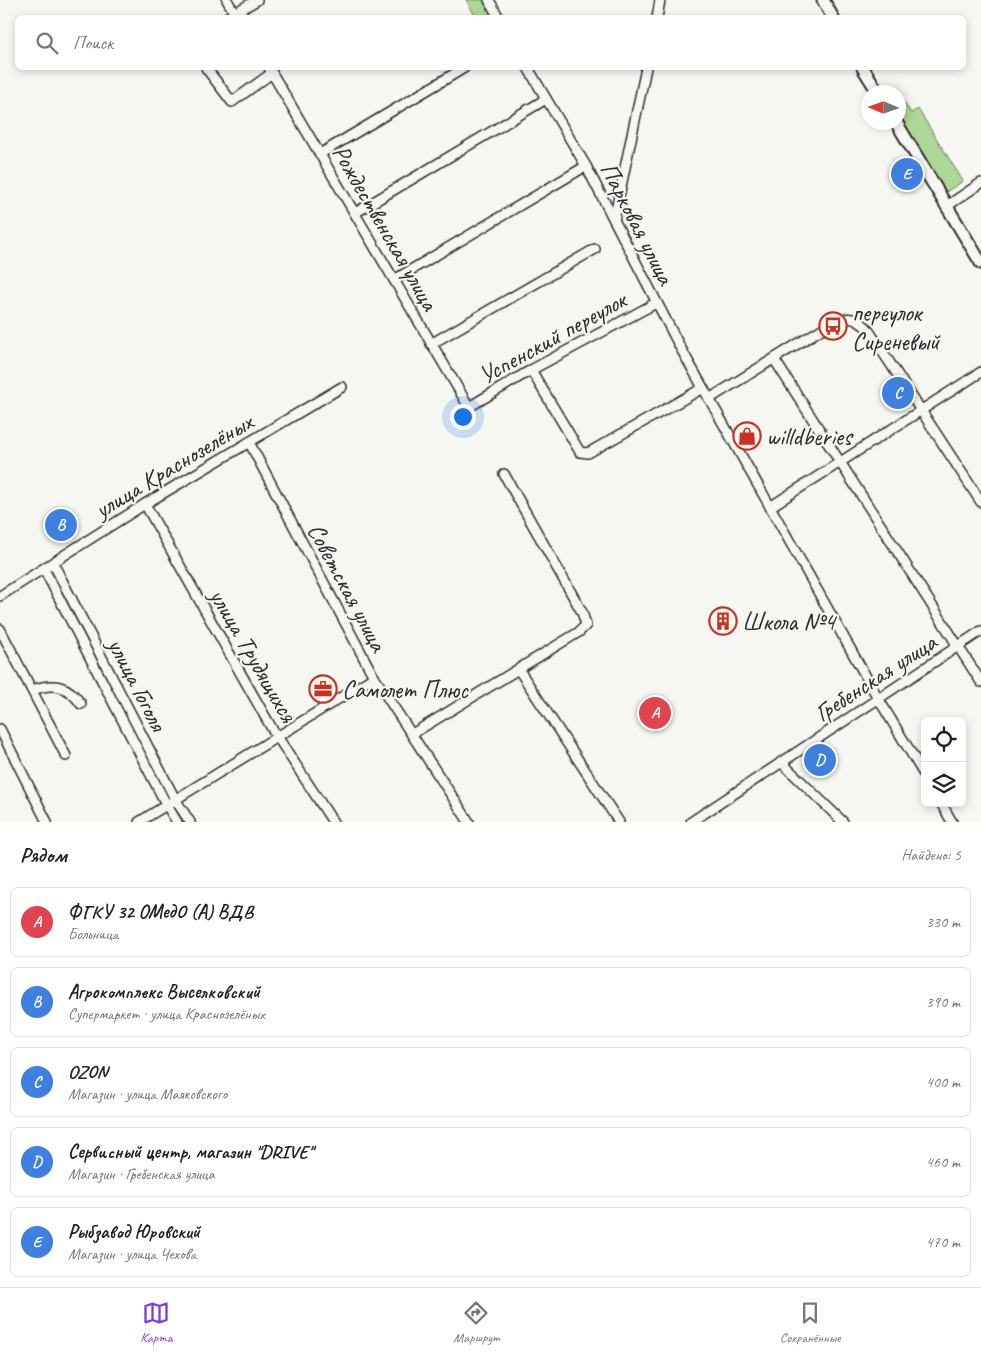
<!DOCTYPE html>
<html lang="ru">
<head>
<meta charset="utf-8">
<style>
	:root { --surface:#fff; --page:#f6f6f6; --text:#222; --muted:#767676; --line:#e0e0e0; --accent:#7c3aed }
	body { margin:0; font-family:Caveat,sans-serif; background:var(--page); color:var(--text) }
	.controls { position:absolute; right:15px; bottom:15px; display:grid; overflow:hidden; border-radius:8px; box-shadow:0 2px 8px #0003 }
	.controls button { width:45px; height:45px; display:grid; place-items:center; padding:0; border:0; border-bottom:1px solid var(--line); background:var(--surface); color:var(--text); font:25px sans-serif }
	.compass { position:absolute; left:861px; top:85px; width:45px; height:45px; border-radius:50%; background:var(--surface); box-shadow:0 2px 8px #0003; rotate:272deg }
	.you { position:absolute; left:462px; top:416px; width:18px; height:18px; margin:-12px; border:4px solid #fff; border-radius:50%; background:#1a73e8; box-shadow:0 0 0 8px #1a73e833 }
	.badge { display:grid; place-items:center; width:32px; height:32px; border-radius:50%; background:var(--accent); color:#fff; font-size:16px; font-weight:700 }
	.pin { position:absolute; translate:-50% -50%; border:2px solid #fff; box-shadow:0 1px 5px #0006 }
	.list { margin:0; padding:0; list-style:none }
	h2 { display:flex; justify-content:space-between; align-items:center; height:65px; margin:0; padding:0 20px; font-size:21px }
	h2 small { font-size:16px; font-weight:400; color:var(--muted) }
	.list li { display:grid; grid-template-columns:32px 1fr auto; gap:15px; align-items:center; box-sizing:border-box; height:70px; margin:0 10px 10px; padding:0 10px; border:1px solid var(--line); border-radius:8px }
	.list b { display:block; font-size:19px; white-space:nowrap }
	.list p { margin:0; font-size:16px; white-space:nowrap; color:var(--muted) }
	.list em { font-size:16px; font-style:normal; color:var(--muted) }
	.icon { flex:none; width:28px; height:28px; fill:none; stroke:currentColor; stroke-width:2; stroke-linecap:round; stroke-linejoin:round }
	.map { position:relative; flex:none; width:981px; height:822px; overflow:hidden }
	.search { position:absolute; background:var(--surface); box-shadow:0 2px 8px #0003; left:15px; right:15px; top:15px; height:55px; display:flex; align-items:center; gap:12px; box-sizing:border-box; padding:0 18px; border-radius:8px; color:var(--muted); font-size:19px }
	.sheet { height:465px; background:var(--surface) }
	nav { display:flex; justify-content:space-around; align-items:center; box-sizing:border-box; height:70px; border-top:1px solid var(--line); background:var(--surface); font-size:14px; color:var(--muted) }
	nav a { display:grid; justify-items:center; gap:2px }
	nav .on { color:var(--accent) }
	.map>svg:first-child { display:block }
</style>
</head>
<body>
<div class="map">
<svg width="981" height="822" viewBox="0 0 981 822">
	<defs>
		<pattern id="park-crowns" width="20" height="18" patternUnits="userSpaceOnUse" patternTransform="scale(1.25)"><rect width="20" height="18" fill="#add794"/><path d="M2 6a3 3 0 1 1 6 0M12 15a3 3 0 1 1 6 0" fill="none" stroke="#95b980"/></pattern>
	</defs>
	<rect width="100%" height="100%" fill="#f6f6f2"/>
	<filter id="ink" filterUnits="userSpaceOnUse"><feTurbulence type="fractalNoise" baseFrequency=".02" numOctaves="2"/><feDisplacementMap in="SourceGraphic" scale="10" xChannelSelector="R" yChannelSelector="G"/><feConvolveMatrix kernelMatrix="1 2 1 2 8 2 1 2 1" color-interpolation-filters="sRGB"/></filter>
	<g filter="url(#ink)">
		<g fill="#add794" stroke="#6c8160">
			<polygon points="466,0 484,0 494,17 476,17"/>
			<polygon points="901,98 911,113 918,109 963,181 946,192 899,114 899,99"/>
		</g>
		<polygon fill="url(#park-crowns)" stroke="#6c8160" points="56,574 167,789 161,792 50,577"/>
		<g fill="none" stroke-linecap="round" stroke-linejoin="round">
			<g stroke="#2b2b2b" stroke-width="12">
				<g id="minor">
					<polyline points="227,0 237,17"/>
					<polyline points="489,0 499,18"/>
					<polyline points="226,18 257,0"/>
					<polyline points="657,18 660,0"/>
					<polyline points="206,68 232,102 272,73"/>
					<polyline points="269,68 469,407 531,370 656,303"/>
					<polyline points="528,68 586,166 680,347 878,698 925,776"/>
					<polyline points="320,154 464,68"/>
					<polyline points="947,206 981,183"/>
					<polyline points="355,213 546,99"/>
					<polyline points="614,220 646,68"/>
					<polyline points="394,280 586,166"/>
					<polyline points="431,344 595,249"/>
					<polyline points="774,359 981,682"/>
					<polyline points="531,370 580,452 588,453 703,388"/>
					<path d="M709,399L833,322C848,316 855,317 867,328L981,502"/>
					<polyline points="249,442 374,677 469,822"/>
					<polyline points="145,504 271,727 333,822"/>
					<polyline points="770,507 981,372"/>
					<polyline points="53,563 175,799 190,822"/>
					<polyline points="44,569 166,804 177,822"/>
					<polyline points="0,596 145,504 342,387"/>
					<polyline points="0,629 66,756"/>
					<polyline points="519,670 619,822"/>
					<path d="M32,690C54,682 68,685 81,704"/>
					<polyline points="0,729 47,822"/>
					<polyline points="412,734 579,632 586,625 582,612 504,474"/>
					<polyline points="781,762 843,822"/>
					<polyline points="941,803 952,822"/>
					<polyline points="139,822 374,677"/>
					<polyline points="691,822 981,631"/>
				</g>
			</g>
			<g stroke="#2b2b2b" stroke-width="15">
				<g id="tertiary">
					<polyline points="823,0 833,18"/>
					<polyline points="863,68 878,92"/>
					<polyline points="896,122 981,263"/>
				</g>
			</g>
			<use href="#minor" stroke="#f6f6f2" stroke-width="9"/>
			<use href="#tertiary" stroke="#f6f6f2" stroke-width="11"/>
		</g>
	</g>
	<defs>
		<g id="bus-ring" transform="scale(1.4375)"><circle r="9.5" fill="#f6f6f2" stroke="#c8321e" stroke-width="1.5"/><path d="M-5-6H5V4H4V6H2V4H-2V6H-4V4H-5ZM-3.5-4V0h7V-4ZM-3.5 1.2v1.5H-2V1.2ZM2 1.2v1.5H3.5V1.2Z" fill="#c8321e"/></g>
		<g id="shop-ring" transform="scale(1.4375)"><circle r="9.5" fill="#f6f6f2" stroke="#c8321e" stroke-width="1.5"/><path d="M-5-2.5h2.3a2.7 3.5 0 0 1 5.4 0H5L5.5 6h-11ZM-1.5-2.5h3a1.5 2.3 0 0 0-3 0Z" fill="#c8321e"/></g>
		<g id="building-ring" transform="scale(1.4375)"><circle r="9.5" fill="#f6f6f2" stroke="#c8321e" stroke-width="1.5"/><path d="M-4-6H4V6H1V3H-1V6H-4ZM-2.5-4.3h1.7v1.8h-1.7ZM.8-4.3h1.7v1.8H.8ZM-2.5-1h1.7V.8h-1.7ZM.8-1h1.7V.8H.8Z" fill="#c8321e"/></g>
		<g id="office-ring" transform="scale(1.4375)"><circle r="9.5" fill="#f6f6f2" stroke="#c8321e" stroke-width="1.5"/><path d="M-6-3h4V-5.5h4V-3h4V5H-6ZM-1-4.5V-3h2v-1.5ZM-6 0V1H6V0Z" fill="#c8321e"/></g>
	</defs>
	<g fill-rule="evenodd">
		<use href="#bus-ring" x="833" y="326"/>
		<use href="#shop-ring" x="747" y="436"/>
		<use href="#building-ring" x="723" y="621"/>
		<use href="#office-ring" x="323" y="689"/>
	</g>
	<g text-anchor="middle" stroke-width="4.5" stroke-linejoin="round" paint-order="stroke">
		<g font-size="25" fill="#2b2b2b" stroke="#f6f6f2">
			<text transform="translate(638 223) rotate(63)" y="9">Парковая улица</text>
			<text transform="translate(386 227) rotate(60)" y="9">Рождественская улица</text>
			<text transform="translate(552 337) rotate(-29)" y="9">Успенский переулок</text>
			<text transform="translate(173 465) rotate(-31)" y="9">улица Краснозелёных</text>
			<text transform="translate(348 587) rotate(62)" y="9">Советская улица</text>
			<text transform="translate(254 655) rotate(60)" y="9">улица Трудящихся</text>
			<text transform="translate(875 677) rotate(-33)" y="9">Гребенская улица</text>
			<text transform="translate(138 684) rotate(63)" y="9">улица Гоголя</text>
		</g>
		<g font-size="25" fill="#2b2b2b" stroke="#f6f6f2" text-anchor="start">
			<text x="852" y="321">переулок<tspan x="852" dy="29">Сиреневый</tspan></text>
			<text x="766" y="445">willdberies</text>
			<text x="742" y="630">Школа №4</text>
			<text x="342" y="698">Самолет Плюс</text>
		</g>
	</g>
</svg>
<div class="controls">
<button><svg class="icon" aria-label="locate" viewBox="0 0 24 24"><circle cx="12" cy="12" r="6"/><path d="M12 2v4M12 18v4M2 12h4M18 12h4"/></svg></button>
<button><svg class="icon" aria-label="layers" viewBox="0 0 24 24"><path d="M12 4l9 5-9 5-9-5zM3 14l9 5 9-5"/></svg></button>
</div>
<svg class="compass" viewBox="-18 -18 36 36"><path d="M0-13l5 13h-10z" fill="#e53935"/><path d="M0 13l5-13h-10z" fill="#767676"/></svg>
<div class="you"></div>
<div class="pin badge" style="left:655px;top:713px;background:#e0444e">A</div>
<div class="pin badge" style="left:61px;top:525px;background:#3f7fe0">B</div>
<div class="pin badge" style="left:898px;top:393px;background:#3f7fe0">C</div>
<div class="pin badge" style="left:820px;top:760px;background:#3f7fe0">D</div>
<div class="pin badge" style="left:907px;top:174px;background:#3f7fe0">E</div>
<div class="search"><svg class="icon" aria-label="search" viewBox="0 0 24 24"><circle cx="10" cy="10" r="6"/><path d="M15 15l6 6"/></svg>Поиск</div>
</div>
<section class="sheet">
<h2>Рядом<small>Найдено: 5</small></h2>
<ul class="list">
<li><span class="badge" style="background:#e0444e">A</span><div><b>ФГКУ 32 ОМедО (А) ВДВ</b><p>Больница</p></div><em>330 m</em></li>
<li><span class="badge" style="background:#3f7fe0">B</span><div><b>Агрокомплекс Выселковский</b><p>Супермаркет · улица Краснозелёных</p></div><em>390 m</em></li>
<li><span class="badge" style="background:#3f7fe0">C</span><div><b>OZON</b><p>Магазин · улица Маяковского</p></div><em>400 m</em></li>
<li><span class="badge" style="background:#3f7fe0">D</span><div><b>Сервисный центр, магазин &quot;DRIVE&quot;</b><p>Магазин · Гребенская улица</p></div><em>460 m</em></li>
<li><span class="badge" style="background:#3f7fe0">E</span><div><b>Рыбзавод Юровский</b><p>Магазин · улица Чехова</p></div><em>470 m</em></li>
</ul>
</section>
<nav>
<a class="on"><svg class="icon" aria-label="map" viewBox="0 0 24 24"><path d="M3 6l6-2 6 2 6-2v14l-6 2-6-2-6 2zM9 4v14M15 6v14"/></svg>Карта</a>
<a><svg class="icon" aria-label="directions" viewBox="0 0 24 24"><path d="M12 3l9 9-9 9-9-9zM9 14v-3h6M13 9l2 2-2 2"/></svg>Маршрут</a>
<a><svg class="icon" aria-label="saved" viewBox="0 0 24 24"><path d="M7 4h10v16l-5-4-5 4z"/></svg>Сохранённые</a>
</nav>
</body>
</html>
